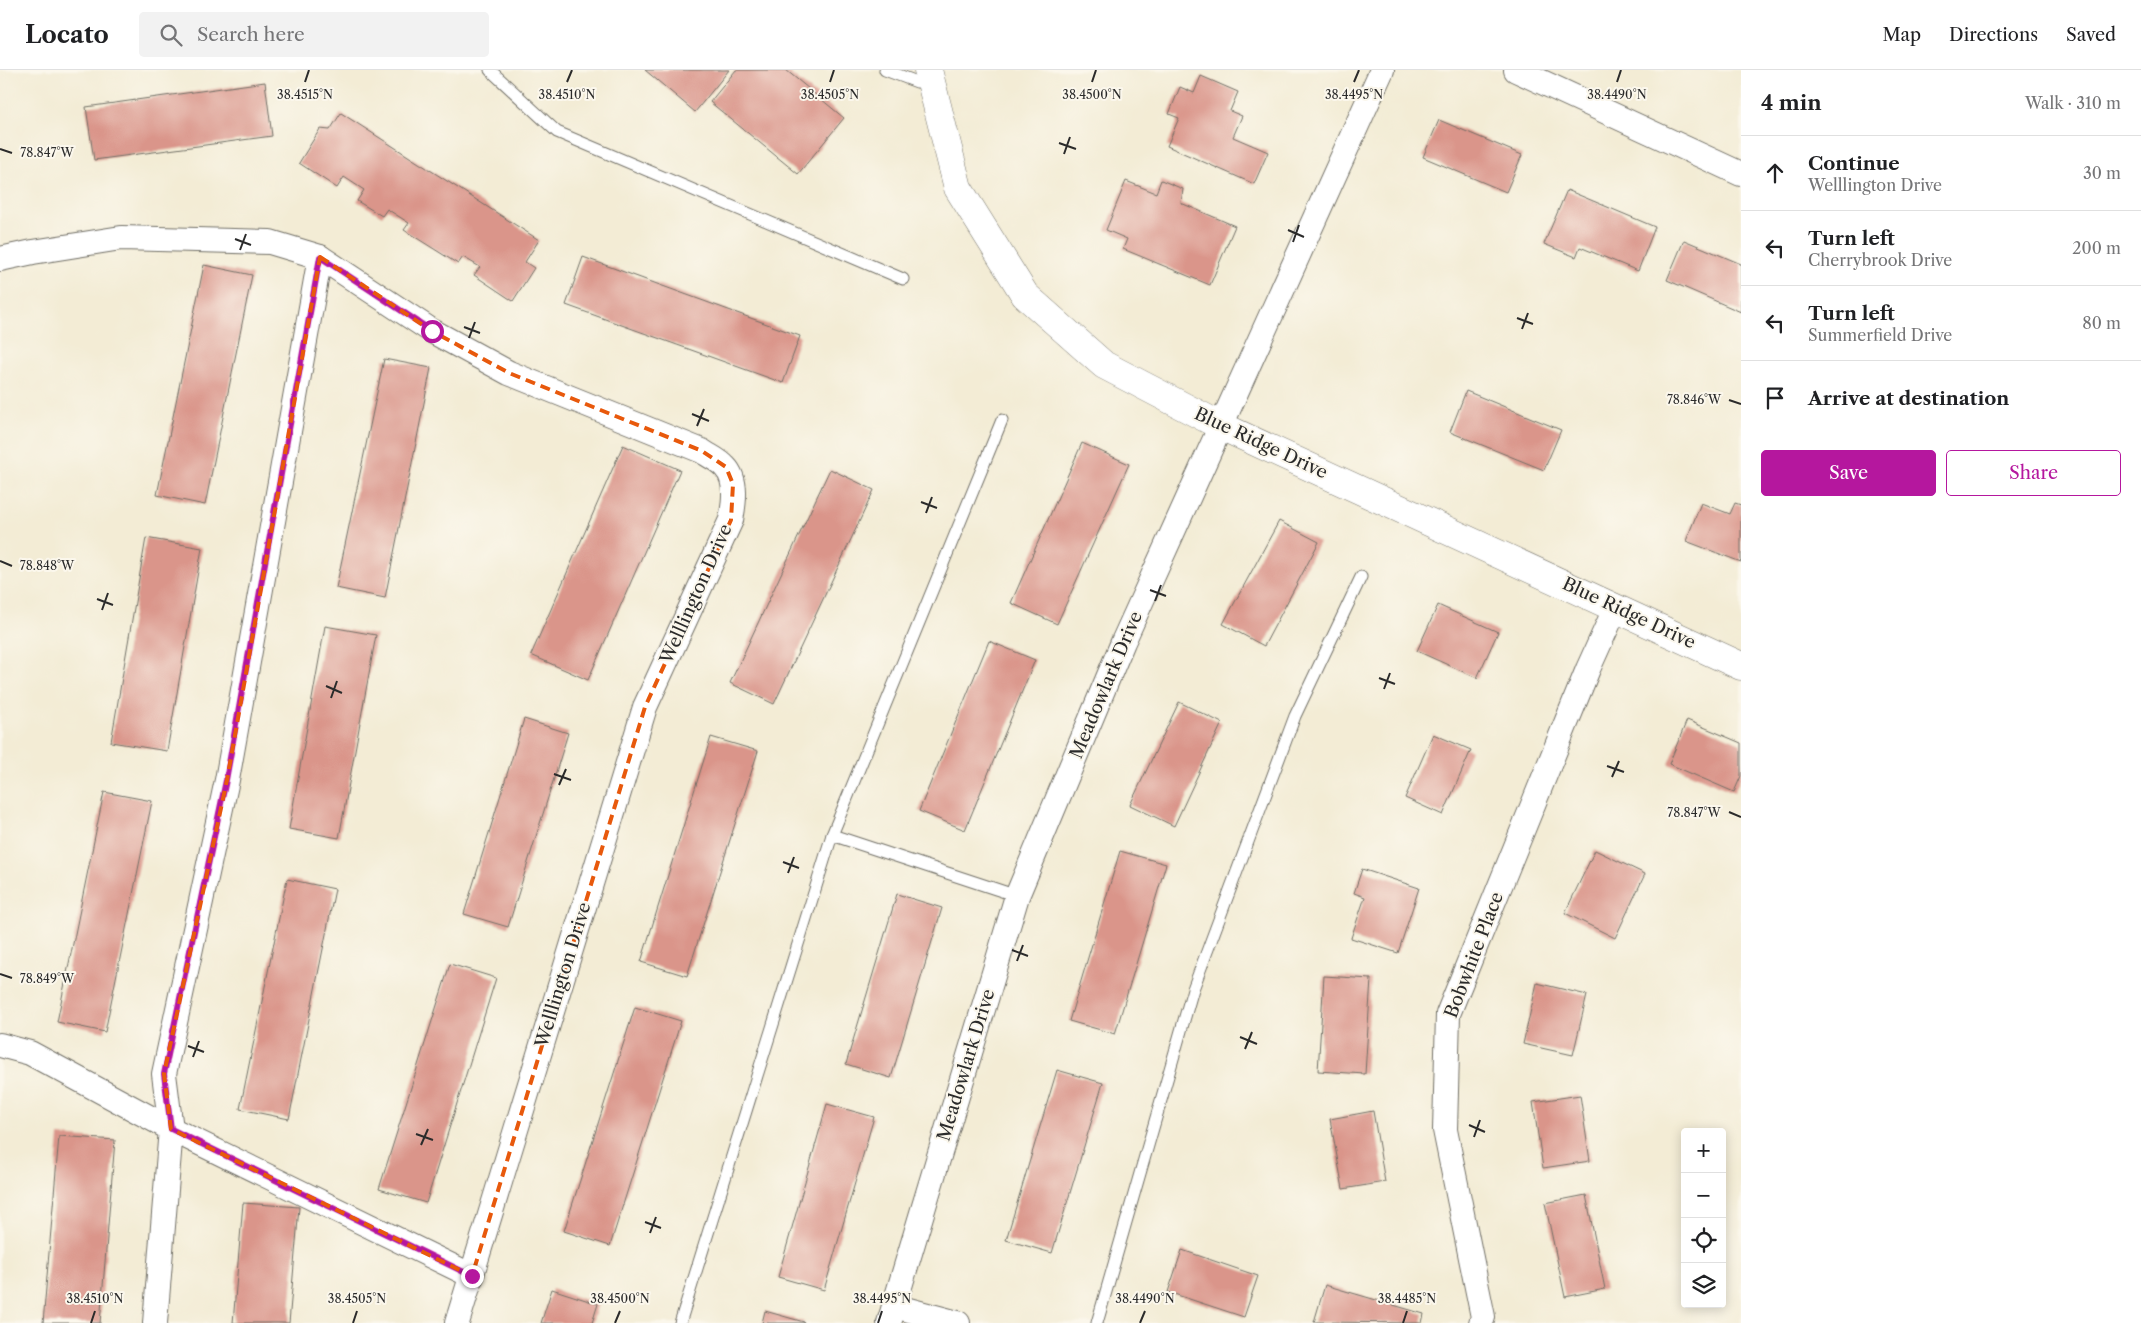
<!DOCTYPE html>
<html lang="en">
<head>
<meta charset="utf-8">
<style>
	:root { --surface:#fff; --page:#f2f2f2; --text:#202124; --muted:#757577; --line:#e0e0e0; --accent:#b5179e }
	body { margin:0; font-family:"Libre Caslon Text",serif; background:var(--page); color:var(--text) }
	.controls { position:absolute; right:15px; bottom:15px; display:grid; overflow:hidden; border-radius:5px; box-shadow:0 2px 12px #0003 }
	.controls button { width:45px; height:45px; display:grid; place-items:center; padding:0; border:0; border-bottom:1px solid var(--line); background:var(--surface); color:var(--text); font:25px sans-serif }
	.stop { position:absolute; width:15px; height:15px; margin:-11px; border:4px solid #b5179e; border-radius:50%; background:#fff }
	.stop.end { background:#b5179e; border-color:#fff; box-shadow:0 1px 5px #0008 }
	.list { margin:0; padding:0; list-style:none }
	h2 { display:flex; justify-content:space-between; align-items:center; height:65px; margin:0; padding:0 20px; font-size:21px }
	h2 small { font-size:16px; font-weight:400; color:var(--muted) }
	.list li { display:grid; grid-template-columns:32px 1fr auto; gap:15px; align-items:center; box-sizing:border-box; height:75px; padding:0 20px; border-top:1px solid var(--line) }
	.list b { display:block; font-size:19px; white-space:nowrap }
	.list p { margin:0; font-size:16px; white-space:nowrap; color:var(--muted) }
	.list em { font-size:16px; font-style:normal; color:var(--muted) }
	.actions { display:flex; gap:10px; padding:15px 20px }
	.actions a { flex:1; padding:11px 0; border:1px solid var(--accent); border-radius:5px; text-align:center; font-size:18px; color:var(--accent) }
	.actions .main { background:var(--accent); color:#fff }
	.icon { flex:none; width:28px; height:28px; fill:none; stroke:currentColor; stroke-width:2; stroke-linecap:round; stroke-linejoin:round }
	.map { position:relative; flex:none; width:1741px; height:1253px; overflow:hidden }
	header { display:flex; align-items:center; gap:30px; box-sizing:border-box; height:70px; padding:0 25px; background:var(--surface); border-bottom:1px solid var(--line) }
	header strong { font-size:24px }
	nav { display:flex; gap:28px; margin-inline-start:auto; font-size:18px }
	.search { width:350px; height:45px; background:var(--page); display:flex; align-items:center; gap:12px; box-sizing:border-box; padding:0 18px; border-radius:5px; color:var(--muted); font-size:19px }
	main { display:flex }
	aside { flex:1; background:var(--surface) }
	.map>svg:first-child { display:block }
</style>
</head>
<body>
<header>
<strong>Locato</strong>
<div class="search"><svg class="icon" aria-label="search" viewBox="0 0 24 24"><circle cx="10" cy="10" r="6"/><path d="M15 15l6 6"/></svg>Search here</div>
<nav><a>Map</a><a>Directions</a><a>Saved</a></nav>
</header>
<main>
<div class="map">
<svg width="1741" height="1253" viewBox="0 0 1741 1253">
	<rect width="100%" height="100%" fill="#fbf7ec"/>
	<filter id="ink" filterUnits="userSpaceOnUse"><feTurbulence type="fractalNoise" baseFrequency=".02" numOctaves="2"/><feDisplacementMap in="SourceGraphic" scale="10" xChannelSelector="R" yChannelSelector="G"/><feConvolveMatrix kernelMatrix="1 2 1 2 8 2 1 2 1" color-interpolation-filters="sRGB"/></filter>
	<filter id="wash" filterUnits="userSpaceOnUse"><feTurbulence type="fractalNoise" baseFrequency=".0096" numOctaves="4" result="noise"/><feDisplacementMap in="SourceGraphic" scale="20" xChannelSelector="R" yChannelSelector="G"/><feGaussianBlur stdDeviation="1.12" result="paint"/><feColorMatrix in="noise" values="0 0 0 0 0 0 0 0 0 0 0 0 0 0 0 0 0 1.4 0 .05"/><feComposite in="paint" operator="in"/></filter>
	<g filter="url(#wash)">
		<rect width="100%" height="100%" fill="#f3ecd5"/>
		<g id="blocks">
			<g fill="#da958a">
				<polygon points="645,0 729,0 695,42"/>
				<polygon points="736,0 786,0 844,48 798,104 710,32"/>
				<polygon points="1201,6 1238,22 1230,41 1242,46 1233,67 1268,82 1254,114 1167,76 1179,48 1169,44 1180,17 1194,23"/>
				<polygon points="265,12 272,66 94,90 86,37"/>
				<polygon points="341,43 539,170 525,192 534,198 513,231 474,205 480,197 463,187 458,194 404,160 409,153 387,139 382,146 357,131 364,120 344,107 337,118 299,93 320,59 330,60"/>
				<polygon points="1439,50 1522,85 1506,122 1423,87"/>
				<polygon points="1161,110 1183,119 1181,133 1235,156 1210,215 1123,179 1127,169 1106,160 1126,111 1156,123"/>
				<polygon points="1567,120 1655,157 1638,201 1580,177 1576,187 1544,174"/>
				<polygon points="1684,170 1741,194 1741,242 1667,210"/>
				<polygon points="583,187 800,266 783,313 566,235"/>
				<polygon points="204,195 252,205 205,435 157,425"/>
				<polygon points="384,289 431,298 385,528 336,518"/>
				<polygon points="1466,321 1561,360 1544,400 1450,362"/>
				<polygon points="1082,373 1129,394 1057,554 1011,533"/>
				<polygon points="623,375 680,400 588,610 531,585"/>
				<polygon points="830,399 874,420 774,634 730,613"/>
				<polygon points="1701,433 1730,444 1735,433 1741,435 1741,492 1686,471"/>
				<polygon points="1279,451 1319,472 1264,576 1223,554"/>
				<polygon points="146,468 202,478 167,681 111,672"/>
				<polygon points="1438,535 1498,562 1477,608 1417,581"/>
				<polygon points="325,556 376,565 339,768 289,759"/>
				<polygon points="989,571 1035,590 965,760 919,741"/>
				<polygon points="1179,632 1222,653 1174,756 1130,735"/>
				<polygon points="524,649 568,663 508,857 464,844"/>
				<polygon points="1687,650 1741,673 1741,706 1734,722 1669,694"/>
				<polygon points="1433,664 1471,680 1443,745 1405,728"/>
				<polygon points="711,667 758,681 687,906 641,892"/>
				<polygon points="104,722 152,731 105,962 57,952"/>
				<polygon points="1595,780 1645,804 1615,868 1565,843"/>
				<polygon points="1120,781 1166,794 1115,964 1069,951"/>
				<polygon points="1362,799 1419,818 1398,883 1351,868 1365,827 1354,823"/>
				<polygon points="287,809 335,819 289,1049 240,1039"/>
				<polygon points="897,824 942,838 891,1008 846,994"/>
				<polygon points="450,894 496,908 426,1133 379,1119"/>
				<polygon points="1324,906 1371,909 1365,1004 1318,1001"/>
				<polygon points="1537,913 1587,925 1573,985 1523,974"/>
				<polygon points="635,937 681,951 610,1176 564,1161"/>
				<polygon points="1057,1000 1103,1013 1052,1183 1006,1170"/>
				<polygon points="1580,1025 1590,1091 1543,1098 1533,1032"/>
				<polygon points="827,1034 874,1047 824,1220 778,1207"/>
				<polygon points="1373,1041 1385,1112 1343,1119 1330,1049"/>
				<polygon points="59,1066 115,1070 100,1253 43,1253"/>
				<polygon points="1586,1125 1605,1219 1565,1227 1545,1133"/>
				<polygon points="243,1133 299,1137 289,1253 233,1253"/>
				<polygon points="1182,1180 1258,1206 1244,1247 1168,1222"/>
				<polygon points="1325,1215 1424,1244 1422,1253 1314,1252"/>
				<polygon points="552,1219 598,1234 592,1253 541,1253"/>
				<polygon points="765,1241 804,1252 804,1253 762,1253"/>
			</g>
		</g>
	</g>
	<g filter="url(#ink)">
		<use href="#blocks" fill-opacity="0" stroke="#716f66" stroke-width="1"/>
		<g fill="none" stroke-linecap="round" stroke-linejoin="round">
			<g stroke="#716f66" stroke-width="13">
				<g id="service">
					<polyline points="490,0 557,62 903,209"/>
					<polyline points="885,0 917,12 931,13"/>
					<polyline points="832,765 1017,826"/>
					<polyline points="680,1253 832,765 1002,350"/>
					<polyline points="1097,1253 1193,919 1295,646 1361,507"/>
				</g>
			</g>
			<g stroke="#716f66" stroke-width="26">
				<g id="minor">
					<polyline points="1516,0 1741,104"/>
					<path d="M0,189L33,182L121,168L270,172L320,187L432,261L509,303L702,381C709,386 719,390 725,397C738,410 734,434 731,450L645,637L457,1253"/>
					<polyline points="0,975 30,983 171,1059 472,1206"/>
					<polyline points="894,1236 958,1253"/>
					<polyline points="155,1253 171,1059 164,1004 227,710 320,187"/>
					<polyline points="889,1253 1017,826 1123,572 1382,0"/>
					<polyline points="1481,1253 1483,1247 1445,1060 1448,944 1588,599 1616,537"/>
				</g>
			</g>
			<g stroke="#716f66" stroke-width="29">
				<polyline id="tertiary" points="928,0 958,118 1025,225 1104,295 1221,356 1741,596"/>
			</g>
			<use href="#service" stroke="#fff" stroke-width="11"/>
			<use href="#minor" stroke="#fff" stroke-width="24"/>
			<use href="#tertiary" stroke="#fff" stroke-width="28"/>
		</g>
	</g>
	<g fill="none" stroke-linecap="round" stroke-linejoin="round" filter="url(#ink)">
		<polyline stroke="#b5179e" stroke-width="6" points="432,261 320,187 226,710 164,1004 171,1059 472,1206"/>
	</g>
	<path fill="none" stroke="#e8590c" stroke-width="4" stroke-dasharray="10 6" stroke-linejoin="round" d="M320,187L432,261L509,303L702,381L726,397L733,414L731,450L645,637L472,1206L171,1059L164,1004L227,710Z"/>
	<path fill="none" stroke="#2b2b2b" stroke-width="2" d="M305,12L309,0M567,12L572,0M830,12L834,0M1092,12L1096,0M1354,12L1359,0M1617,12L1621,0M1059,73L1076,79M0,79L12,83M1064,84L1070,67M1288,160L1304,167M235,169L251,175M1293,172L1299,155M240,180L246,164M1517,248L1533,254M464,257L480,263M1522,259L1528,243M469,268L475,252M1729,330L1741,334M692,344L709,351M697,356L704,339M921,432L937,438M926,443L932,427M0,491L12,496M1150,520L1166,526M97,529L113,535M1155,531L1161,515M102,540L108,523M1379,608L1395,614M326,616L342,623M1384,619L1390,603M331,628L337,611M1607,696L1624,702M554,704L571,710M1612,707L1619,691M559,715L566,699M1729,742L1741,747M783,792L799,798M788,803L794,787M1012,880L1028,886M1017,891L1023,875M0,904L12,908M1240,967L1257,974M188,976L204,982M1245,979L1252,962M193,987L199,971M1469,1055L1485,1062M416,1064L433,1070M1474,1067L1480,1050M421,1075L428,1059M645,1152L661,1158M650,1163L656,1147M91,1253L95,1241M353,1253L357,1241M615,1253L620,1241M878,1253L882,1241M1140,1253L1145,1241M1403,1253L1407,1241"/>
	<g text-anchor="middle" stroke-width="4" stroke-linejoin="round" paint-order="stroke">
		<g font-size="18" fill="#2b2b2b" stroke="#fbf7ec">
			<text transform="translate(1261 373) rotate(25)" y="6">Blue Ridge Drive</text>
			<text transform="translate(696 524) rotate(-66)" y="6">Welllington Drive</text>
			<text transform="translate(1629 543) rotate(25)" y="6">Blue Ridge Drive</text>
			<text transform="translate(1106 615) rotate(-67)" y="6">Meadowlark Drive</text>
			<text transform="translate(1474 885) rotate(-69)" y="6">Bobwhite Place</text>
			<text transform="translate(563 905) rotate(-73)" y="6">Welllington Drive</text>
			<text transform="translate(966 995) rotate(-73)" y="6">Meadowlark Drive</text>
		</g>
	</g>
	<g font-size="12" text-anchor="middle" fill="#2b2b2b" stroke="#fbf7ec" stroke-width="4" stroke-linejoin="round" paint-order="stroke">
		<text x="1092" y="29">38.4500°N</text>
		<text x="305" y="29">38.4515°N</text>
		<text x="567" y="29">38.4510°N</text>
		<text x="830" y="29">38.4505°N</text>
		<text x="1354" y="29">38.4495°N</text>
		<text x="1617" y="29">38.4490°N</text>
		<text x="47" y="87">78.847°W</text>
		<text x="1694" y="334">78.846°W</text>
		<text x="47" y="500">78.848°W</text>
		<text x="1694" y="747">78.847°W</text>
		<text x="47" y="913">78.849°W</text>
		<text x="95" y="1233">38.4510°N</text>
		<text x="357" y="1233">38.4505°N</text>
		<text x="620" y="1233">38.4500°N</text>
		<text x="882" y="1233">38.4495°N</text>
		<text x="1145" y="1233">38.4490°N</text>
		<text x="1407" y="1233">38.4485°N</text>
	</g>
</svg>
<div class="controls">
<button>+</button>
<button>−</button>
<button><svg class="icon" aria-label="locate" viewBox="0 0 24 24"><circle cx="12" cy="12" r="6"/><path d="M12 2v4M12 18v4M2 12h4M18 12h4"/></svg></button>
<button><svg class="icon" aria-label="layers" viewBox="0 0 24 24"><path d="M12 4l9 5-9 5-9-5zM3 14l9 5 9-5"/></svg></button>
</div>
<div class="stop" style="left:432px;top:261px"></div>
<div class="stop end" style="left:472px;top:1206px"></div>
</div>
<aside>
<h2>4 min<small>Walk · 310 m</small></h2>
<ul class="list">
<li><svg class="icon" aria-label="ahead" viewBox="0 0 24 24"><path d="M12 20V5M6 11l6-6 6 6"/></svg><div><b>Continue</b><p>Welllington Drive</p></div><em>30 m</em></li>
<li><svg class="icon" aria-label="left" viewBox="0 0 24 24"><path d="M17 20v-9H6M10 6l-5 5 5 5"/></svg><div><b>Turn left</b><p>Cherrybrook Drive</p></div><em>200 m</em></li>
<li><svg class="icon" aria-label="left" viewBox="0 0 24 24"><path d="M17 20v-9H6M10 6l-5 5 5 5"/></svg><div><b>Turn left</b><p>Summerfield Drive</p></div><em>80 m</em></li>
<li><svg class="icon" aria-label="arrive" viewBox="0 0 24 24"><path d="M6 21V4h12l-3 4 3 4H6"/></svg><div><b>Arrive at destination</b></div></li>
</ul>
<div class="actions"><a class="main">Save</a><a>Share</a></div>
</aside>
</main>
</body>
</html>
